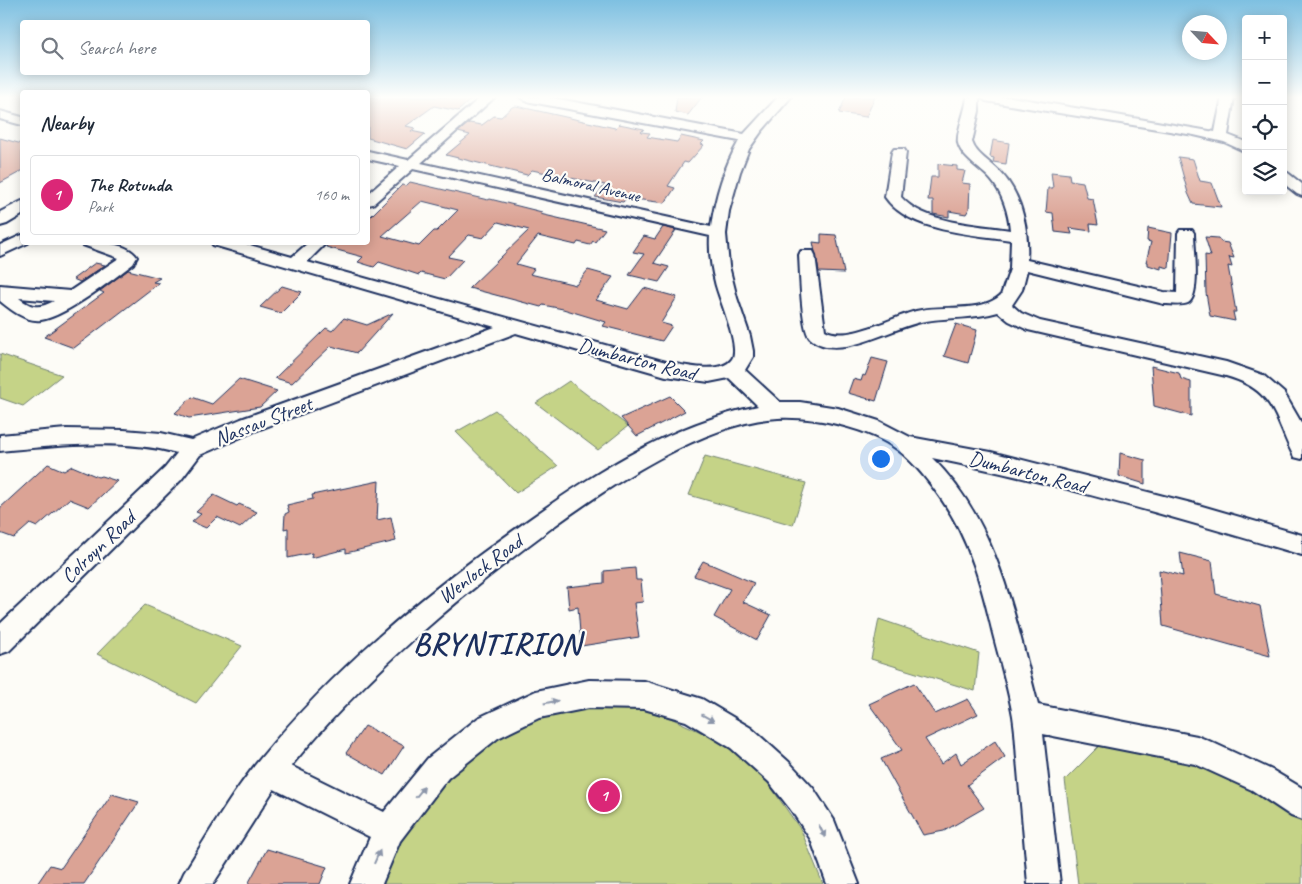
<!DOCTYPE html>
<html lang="en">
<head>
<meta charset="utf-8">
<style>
	:root { --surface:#fff; --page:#f2f2f3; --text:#1f2937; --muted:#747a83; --line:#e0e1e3; --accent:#db2777 }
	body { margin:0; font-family:Caveat,sans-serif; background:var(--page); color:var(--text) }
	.controls { position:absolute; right:15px; top:15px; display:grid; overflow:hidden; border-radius:5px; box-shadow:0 2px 12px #0003 }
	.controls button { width:45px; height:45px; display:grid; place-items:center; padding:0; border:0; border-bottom:1px solid var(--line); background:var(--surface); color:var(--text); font:25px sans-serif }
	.compass { position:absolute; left:1182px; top:15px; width:45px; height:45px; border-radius:50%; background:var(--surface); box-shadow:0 2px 12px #0003; rotate:116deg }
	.you { position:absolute; left:880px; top:458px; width:18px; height:18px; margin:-12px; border:4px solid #fff; border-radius:50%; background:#1a73e8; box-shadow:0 0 0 8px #1a73e833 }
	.badge { display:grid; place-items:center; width:32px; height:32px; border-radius:50%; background:var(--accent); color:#fff; font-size:16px; font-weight:700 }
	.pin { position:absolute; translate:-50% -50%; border:2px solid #fff; box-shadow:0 1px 5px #0006 }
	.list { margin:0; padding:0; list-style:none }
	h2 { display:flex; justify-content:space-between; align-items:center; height:65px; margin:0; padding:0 20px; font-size:21px }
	h2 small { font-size:16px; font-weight:400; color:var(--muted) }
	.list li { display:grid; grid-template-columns:32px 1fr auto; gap:15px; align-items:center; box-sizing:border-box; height:80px; margin:0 10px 10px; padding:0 10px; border:1px solid var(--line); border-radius:5px }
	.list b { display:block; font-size:19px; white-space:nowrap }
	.list p { margin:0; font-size:16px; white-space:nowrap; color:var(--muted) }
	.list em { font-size:16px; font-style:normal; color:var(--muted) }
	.icon { flex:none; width:28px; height:28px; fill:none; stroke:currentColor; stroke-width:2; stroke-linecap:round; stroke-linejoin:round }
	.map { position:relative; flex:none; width:1302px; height:884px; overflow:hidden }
	.search { position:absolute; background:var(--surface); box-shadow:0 2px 12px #0003; left:20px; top:20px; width:350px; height:55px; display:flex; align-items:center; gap:12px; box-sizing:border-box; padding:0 18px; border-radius:5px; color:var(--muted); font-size:19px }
	.panel { position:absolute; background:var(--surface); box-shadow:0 2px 12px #0003; left:20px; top:90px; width:350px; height:155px; border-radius:5px }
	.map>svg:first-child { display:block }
</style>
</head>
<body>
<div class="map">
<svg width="1302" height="884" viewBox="0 0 1302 884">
	<rect width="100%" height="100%" fill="#fdfcf7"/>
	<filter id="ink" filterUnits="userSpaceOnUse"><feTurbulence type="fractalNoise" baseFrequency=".02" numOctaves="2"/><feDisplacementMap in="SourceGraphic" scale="10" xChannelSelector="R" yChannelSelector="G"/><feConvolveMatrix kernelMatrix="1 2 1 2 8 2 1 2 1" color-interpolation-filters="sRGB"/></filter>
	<g filter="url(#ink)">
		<g fill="#c5d387" stroke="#708172">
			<polygon points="0,354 62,375 23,406 0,398"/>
			<polygon points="569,381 628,426 598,450 536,403"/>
			<polygon points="495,410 558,466 516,493 456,432"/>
			<polygon points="705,456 806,483 793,525 689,495"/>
			<polygon points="145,605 242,646 196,703 97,654"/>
			<polygon points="879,619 979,653 975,691 871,659"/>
			<polygon points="585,705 651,709 729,745 768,783 801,830 823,884 377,884 380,876 418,809 467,757 517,724"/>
			<polygon points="1099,746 1186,760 1268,792 1302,816 1302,884 1078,884 1065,780"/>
		</g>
		<g fill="#dba395" stroke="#1b2f5e" fill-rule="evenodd">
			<polygon points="368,97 474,97 458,111 434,106 406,126 415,128 411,131 425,134 407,149 368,138"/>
			<polygon points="677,97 702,97 688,115 675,112"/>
			<polygon points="846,97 875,97 866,117 839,113"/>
			<polygon points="516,106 615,128 619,124 644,129 641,132 650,133 647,137 677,142 681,136 704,141 701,144 704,145 688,163 684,162 668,186 675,188 665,203 627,198 623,202 595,197 605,185 532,170 527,175 446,155 470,135 458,132 469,123 482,125 494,116 501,117 512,107"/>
			<polygon points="0,138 22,144 22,171 0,183"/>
			<polygon points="993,140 1009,143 1006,164 993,162 994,158 990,157"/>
			<polygon points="1178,157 1193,159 1200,181 1212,183 1221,207 1193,204 1188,193"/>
			<polygon points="938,164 957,166 957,170 965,171 962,183 970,184 969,209 966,214 949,211 949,217 933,214 933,200 928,200 931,177 938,177"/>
			<polygon points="1051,172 1069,174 1070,180 1083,182 1087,198 1093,199 1098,225 1090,224 1091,231 1070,228 1072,234 1055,232 1053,213 1046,212 1048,188 1053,188"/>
			<path d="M410,182L488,200L490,199L542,212L540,214L605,229L595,242L593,241L590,245L578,242L576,245L538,236L516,264L534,269L530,274L576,285L588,270L613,277L596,300L628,309L644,288L677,297L661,323L672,326L662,341L603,326L606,322L563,309L543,305L541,307L469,288L529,230L498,222L483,238L469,235L448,257L463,260L445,279L421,273L419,275L379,262L374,267L358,262L363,257L326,247L329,242H368V219L402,185L406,186ZM422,201L458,210L437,231H434L419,246L382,236Z"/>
			<polygon points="663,227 676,230 654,263 669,267 659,282 629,275 644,254 633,252 644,236 655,239"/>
			<polygon points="1148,228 1172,233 1169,268 1161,266 1161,269 1148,265 1148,262 1146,262 1151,242 1147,241"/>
			<polygon points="821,234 836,235 844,273 819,272 813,242 821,243"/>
			<polygon points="1205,237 1218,238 1221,242 1228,243 1234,258 1229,257 1232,267 1228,266 1236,312 1233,312 1235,321 1210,316 1206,293 1205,255 1211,256"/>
			<polygon points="95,263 105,265 80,282 73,279"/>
			<polygon points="128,270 160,278 153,282 159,283 74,348 44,337 104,293 100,291"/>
			<polygon points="282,286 302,292 281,313 260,307"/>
			<polygon points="393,313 357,353 331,346 292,383 275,378 326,328 332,331 344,318 367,325"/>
			<polygon points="956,324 977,330 968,363 944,356"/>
			<polygon points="872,358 888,362 876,401 848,393 853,379 861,381 863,375 865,376"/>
			<polygon points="1151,366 1179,373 1181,379 1191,382 1191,416 1154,406"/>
			<polygon points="239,379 277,391 260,407 189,418 175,413 192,397 212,404"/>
			<polygon points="670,396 685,411 637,436 621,418"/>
			<polygon points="1120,453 1145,460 1145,484 1119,476"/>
			<polygon points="48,464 64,471 72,466 98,477 101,476 117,481 89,507 69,499 37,527 30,524 14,538 0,533 0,508"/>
			<polygon points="379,481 377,520 391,517 396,541 346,553 346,549 311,558 312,553 288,558 288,528 284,529 285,514 289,512 287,505 313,499 312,495"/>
			<polygon points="214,495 237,506 239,504 257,512 240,528 217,517 206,528 192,522 201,514 196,512"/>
			<polygon points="1180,553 1212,561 1216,594 1260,606 1270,656 1163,626 1159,570 1183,576"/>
			<polygon points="703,561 754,583 743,602 771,615 757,640 714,617 730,589 694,576"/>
			<polygon points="635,568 636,580 641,580 643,602 634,603 639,637 581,646 578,607 569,609 567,587 604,583 604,571"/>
			<polygon points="914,683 935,714 968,699 978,714 925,739 941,764 956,753 961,764 995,741 1005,757 967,785 984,808 944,831 923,835 881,759 902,750 869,704"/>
			<polygon points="365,726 404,746 385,775 346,753"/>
			<polygon points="112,794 139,802 84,884 37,884 50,865 61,868"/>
			<polygon points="267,849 327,867 320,884 248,884"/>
		</g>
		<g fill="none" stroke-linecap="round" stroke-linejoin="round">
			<g stroke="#1b2f5e" stroke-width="4">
				<g id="minor">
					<path d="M481,97H495L421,163L711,227C715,197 724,167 739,141L526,101L520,97H548L744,134L778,97H791L761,132L749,149L740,172L729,211L726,234L729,266L737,298L750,336L753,351V357L745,370L780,402H800L838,408L879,421L910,437L991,452L1195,504L1302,535V555C1180,519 1057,483 932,458C999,523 1015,619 1038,705L1197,736L1207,740L1272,770L1302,788V820L1291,816L1252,790L1195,764L1043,734L1060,884H1028C1025,846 1021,808 1018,770C1016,752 1016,734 1013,716C1008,688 1000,661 993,634C982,587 970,541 942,500C930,483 915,463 898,450C869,428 814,416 778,418C704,422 611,485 553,527C457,598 367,674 291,766L384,812L428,758L478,718L536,691L589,680L644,681L702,699L751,728L789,762L813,788L834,820L859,884H827L811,840L791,810L769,782L731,748L686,721L644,709L589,708L539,718L498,738L448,778L400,841L382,884H350L370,837L274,789L213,884H179L184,873C208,835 231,794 260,759C333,670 420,597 513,531C588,477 666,425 758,406L729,378L709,382L666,376L516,333L255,431L200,455L181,480L9,651L0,654V624L165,468L177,453C120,438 58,446 0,451V435L66,429L124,430L161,433L191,440L241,419L495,327L213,245L211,242H239L292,257L309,242H327L307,262L666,362C682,365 721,375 732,359C741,347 718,297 715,282C711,267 709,251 710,236L413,169L373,204L368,205V194L400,166L368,159V151L408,160Z"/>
					<path d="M967,97H979V111L972,142C976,155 991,162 1001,173C1022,195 1029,230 1027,260L1164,292L1177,293L1178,233L1180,230H1192L1194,233C1194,247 1201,296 1188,303C1181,306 1171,304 1164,304L1027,270L1022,290L1012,305L1021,313L1040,321L1226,362L1263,375L1284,393L1302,424V459L1294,457C1274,418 1276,390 1226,376L1028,330L1009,321L998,312C974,319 950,317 926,321C895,325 838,364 810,338C801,329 800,269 799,255L801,251H813L815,255L825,330C847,343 892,317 916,311C943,304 980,314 1001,295L1010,269L1011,240C972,234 909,232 885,197L892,152L894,149H904L906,152L901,197C923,223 978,225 1010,230C1009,214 1002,192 991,180C981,168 962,159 958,143C956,132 966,111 967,97Z"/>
					<polygon points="980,97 1011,97 1215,132 1222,97 1234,97 1228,135 1246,142 1246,152 1224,142 1194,135 986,101"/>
					<polygon points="0,111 22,117 22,125 0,119"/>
					<polygon points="1283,172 1288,173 1302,184 1302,196 1297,194 1283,183"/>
					<polygon points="22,235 22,242 28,243 0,256 0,245"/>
					<path d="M81,242C97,242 127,242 137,257L133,264C113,279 65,317 41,320C26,322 11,310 0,301V285L70,291L119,258L83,245ZM19,298L54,301C39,309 32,308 19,298Z"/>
				</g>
			</g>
			<g stroke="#1b2f5e" stroke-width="4">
				<polygon id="major" points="22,201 22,215 7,224 0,226 0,212"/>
			</g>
			<use href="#minor" fill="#fdfcf7" fill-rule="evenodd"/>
			<use href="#major" fill="#fdfcf7" fill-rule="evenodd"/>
		</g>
		<defs><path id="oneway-solid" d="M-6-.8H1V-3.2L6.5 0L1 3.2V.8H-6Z" transform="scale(1.25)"/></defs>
		<g fill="#8c96aa">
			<use href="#oneway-solid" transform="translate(551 702) rotate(-12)"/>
			<use href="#oneway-solid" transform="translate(708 718) rotate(29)"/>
			<use href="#oneway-solid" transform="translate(420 792) rotate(-51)"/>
			<use href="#oneway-solid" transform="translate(822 831) rotate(63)"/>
			<use href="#oneway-solid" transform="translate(377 857) rotate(-66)"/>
		</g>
	</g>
	<linearGradient id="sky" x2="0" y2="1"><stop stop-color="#7ec0e1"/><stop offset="0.44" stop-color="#fefefb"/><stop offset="1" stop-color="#fefefb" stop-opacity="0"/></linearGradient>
	<rect width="1302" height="221" fill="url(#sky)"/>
	<g text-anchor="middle" stroke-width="4.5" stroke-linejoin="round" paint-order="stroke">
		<g font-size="18" fill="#1b2f5e" stroke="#fdfcf7">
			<text transform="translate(591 185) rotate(13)" y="6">Balmoral Avenue</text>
		</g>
		<g font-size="21" fill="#1b2f5e" stroke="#fdfcf7">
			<text transform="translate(637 359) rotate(14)" y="7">Dumbarton Road</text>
			<text transform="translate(263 421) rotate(-21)" y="7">Nassau Street</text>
			<text transform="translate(1028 472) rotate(14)" y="7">Dumbarton Road</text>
			<text transform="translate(98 547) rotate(-44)" y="7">Colroyn Road</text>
			<text transform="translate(480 569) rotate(-37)" y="7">Wenlock Road</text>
		</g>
		<g font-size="31" font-weight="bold" letter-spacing="1" fill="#1b2f5e" stroke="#fdfcf7">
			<text x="497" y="654">BRYNTIRION</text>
		</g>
	</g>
</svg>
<div class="controls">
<button>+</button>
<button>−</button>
<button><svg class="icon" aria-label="locate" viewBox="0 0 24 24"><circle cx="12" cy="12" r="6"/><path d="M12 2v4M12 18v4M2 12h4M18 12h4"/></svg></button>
<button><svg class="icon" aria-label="layers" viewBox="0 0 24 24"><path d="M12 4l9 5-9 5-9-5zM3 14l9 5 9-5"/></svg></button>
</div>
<svg class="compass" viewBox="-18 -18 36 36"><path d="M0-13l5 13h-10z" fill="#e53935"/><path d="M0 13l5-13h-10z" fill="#747a83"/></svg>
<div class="you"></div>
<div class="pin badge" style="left:604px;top:796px">1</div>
<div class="search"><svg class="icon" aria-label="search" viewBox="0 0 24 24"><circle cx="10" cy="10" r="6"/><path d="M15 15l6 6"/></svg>Search here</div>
<section class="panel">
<h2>Nearby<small></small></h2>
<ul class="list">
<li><span class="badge">1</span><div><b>The Rotunda</b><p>Park</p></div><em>160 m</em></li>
</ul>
</section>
</div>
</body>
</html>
